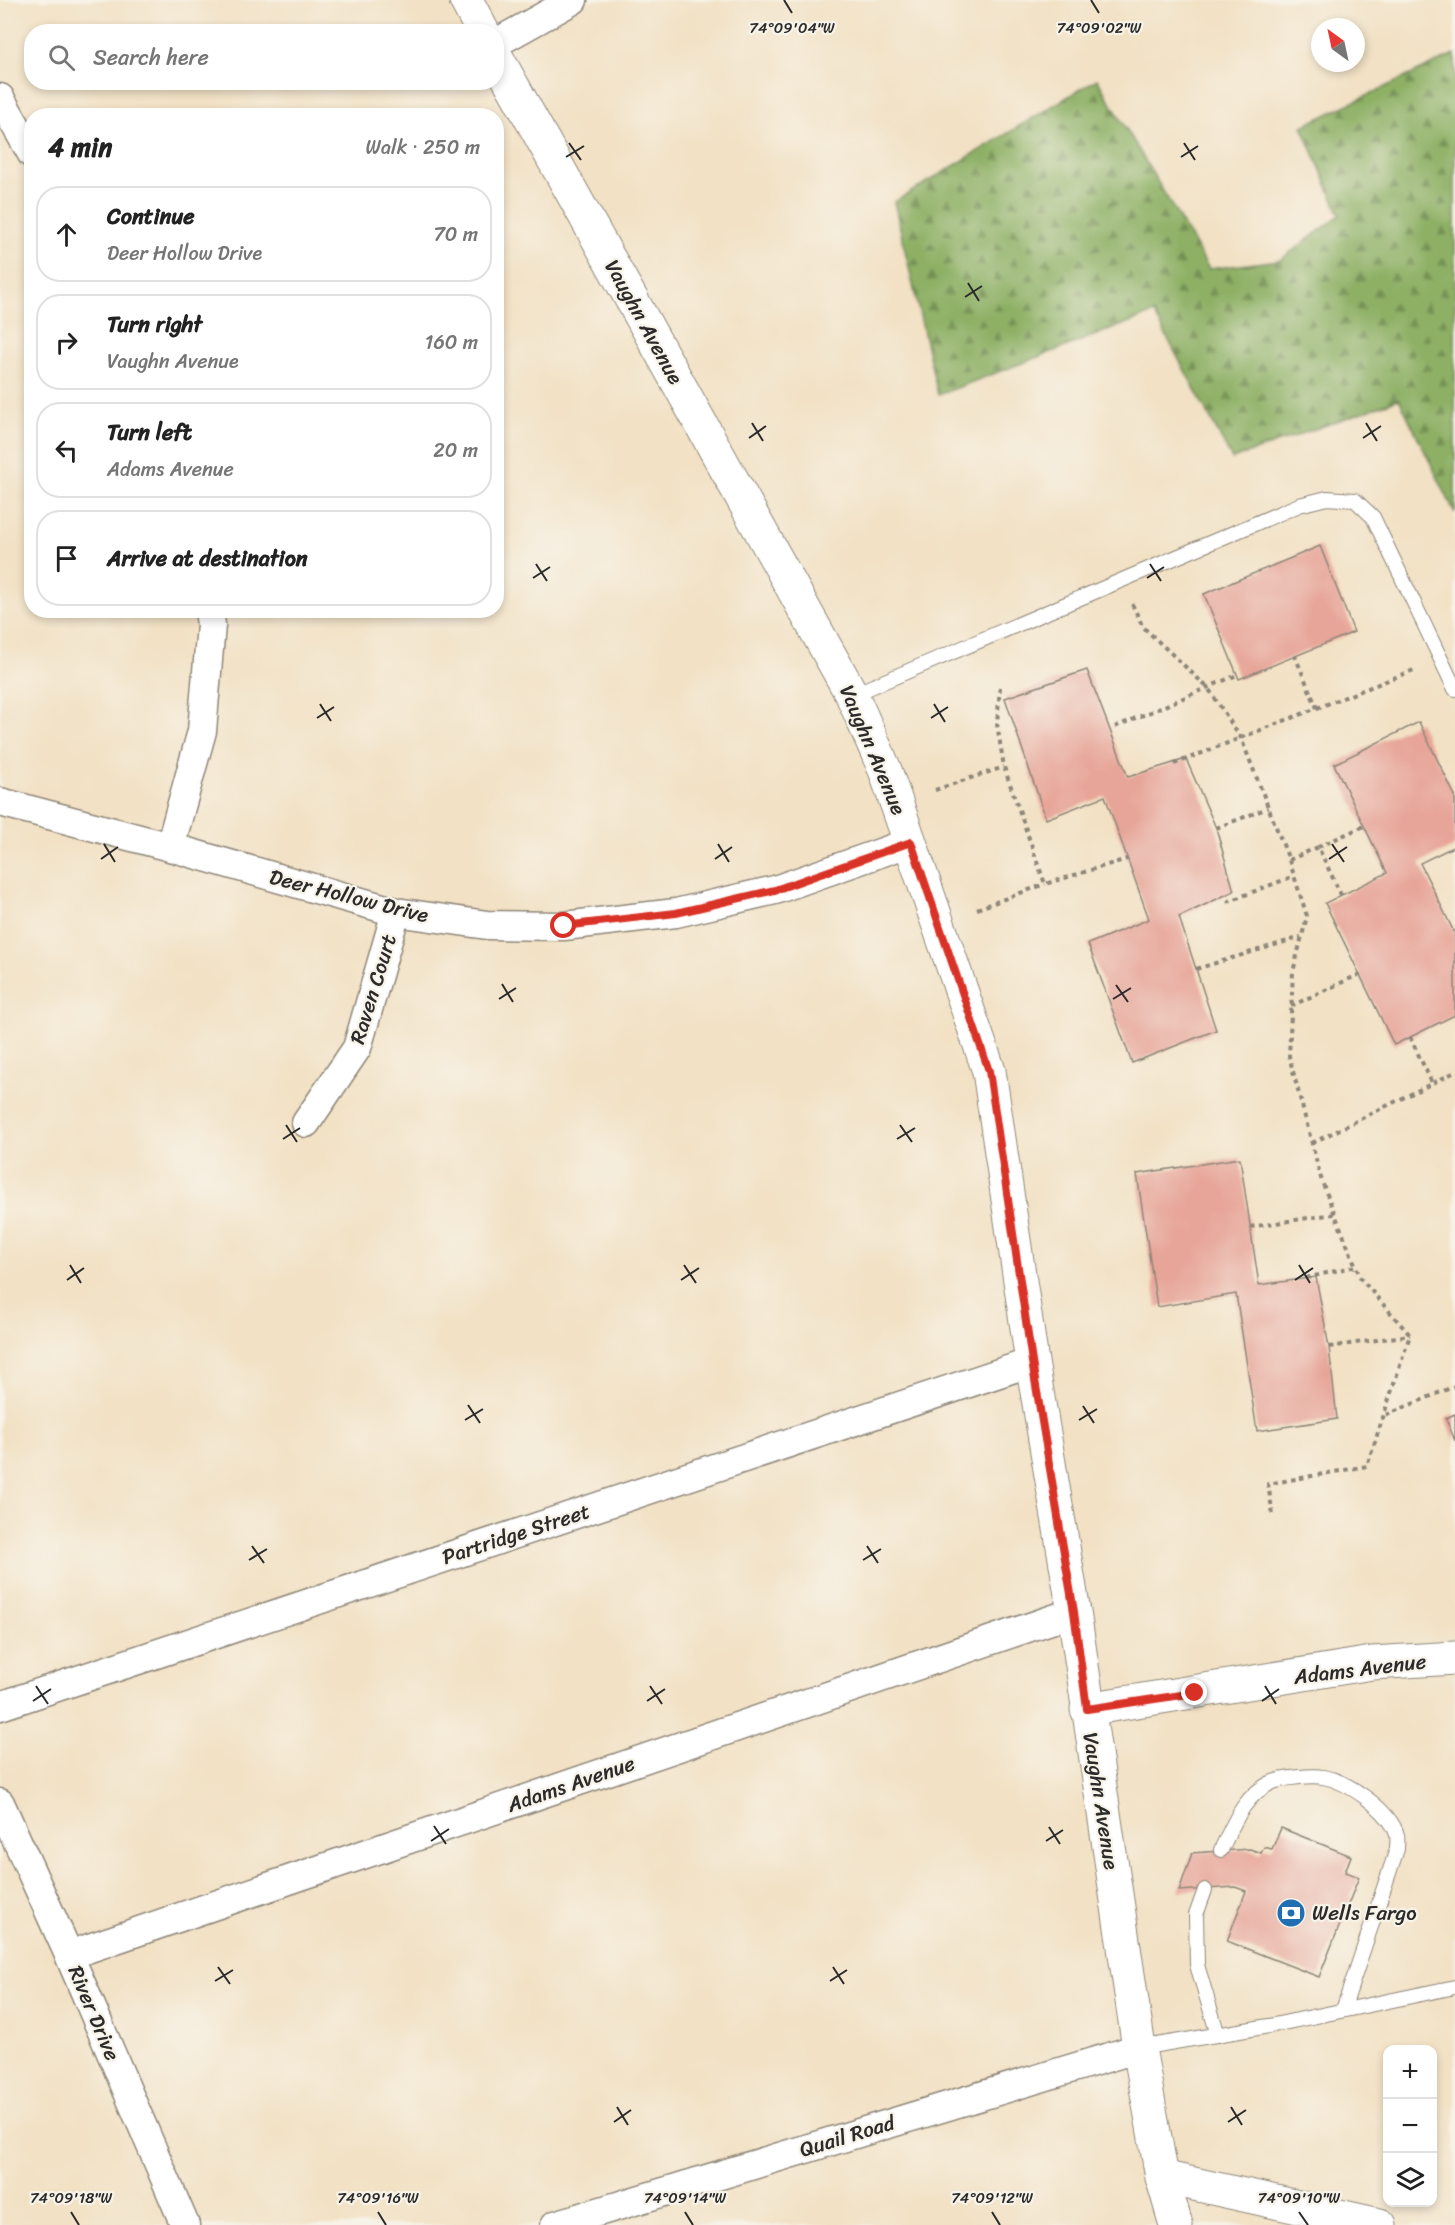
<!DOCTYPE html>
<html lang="en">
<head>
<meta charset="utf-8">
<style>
	:root { --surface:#fff; --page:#f2f2f2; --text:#222; --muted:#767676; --line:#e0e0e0 }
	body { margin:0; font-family:Sriracha,sans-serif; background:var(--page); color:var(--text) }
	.controls { position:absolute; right:18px; bottom:18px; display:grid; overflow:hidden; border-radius:12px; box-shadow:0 3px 9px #0003 }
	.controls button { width:54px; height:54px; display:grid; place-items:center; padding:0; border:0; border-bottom:2px solid var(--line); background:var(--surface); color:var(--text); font:30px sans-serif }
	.compass { position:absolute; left:1311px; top:18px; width:54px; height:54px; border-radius:50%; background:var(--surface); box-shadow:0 3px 9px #0003; rotate:327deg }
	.stop { position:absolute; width:18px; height:18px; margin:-14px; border:4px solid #d93025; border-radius:50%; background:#fff }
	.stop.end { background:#d93025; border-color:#fff; box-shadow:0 2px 6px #0008 }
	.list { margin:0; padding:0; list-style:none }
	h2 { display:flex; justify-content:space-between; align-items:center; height:78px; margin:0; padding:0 24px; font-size:26px }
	h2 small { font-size:20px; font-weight:400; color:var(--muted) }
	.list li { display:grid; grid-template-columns:39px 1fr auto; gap:18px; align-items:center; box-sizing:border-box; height:96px; margin:0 12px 12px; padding:0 12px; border:2px solid var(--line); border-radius:24px }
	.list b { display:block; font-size:22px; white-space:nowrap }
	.list p { margin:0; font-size:20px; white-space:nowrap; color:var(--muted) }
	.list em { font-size:20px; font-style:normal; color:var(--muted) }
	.icon { flex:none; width:33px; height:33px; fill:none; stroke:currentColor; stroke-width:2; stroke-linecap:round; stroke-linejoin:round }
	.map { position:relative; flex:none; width:1455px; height:2225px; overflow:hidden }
	.search { position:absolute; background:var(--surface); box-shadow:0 3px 9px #0003; left:24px; top:24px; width:480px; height:66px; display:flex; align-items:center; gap:15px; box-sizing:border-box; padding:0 21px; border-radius:24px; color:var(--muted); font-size:22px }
	.panel { position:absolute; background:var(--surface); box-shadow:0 3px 9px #0003; left:24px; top:108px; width:480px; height:510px; border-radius:24px }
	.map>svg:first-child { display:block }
</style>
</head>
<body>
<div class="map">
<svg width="1455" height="2225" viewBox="0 0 1455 2225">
	<defs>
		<pattern id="forest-firs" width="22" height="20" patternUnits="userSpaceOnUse" patternTransform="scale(1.5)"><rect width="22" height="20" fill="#8db065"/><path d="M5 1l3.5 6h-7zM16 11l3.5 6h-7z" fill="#738f53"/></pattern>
	</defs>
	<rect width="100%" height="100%" fill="#f7f3e8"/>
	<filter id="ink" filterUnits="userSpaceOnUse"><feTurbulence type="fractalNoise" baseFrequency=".0167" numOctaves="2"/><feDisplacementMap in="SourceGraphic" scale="12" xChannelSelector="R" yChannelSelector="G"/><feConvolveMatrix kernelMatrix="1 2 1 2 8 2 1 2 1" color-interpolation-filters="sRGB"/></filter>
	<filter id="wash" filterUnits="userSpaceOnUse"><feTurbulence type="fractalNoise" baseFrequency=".008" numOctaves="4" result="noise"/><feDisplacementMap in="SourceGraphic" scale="24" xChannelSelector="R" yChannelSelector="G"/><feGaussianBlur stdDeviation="1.35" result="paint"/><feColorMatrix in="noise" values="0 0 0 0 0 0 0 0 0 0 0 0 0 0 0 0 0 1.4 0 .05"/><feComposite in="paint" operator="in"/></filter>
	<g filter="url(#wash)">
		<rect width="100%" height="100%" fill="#f2e1c4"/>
		<polygon fill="url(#forest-firs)" stroke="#5c6e48" stroke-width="1.5" points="1455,54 1455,513 1399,399 1232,459 1154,313 938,395 894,202 1097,79 1209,269 1280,260 1340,215 1302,126"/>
		<g id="blocks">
			<g fill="#e7a498">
				<polygon points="1320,546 1354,632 1239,679 1204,594"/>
				<polygon points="1087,670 1128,777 1186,759 1216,828 1234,891 1179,917 1216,1030 1132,1063 1088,944 1149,919 1105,796 1046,819 1005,698"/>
				<polygon points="1419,722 1455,796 1455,846 1420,863 1455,934 1455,1015 1394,1045 1325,903 1387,873 1334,764"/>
				<polygon points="1240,1158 1259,1285 1316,1277 1329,1347 1337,1419 1257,1431 1236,1294 1157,1307 1137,1174"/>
				<polygon points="1455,1414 1455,1441 1446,1418"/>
				<polygon points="1281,1828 1351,1856 1345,1872 1359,1877 1319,1977 1227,1941 1246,1891 1235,1887 1179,1891 1192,1853 1250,1849 1261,1853 1264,1847 1272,1849"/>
			</g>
		</g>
	</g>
	<g filter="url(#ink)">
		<use href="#blocks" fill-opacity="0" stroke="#8e8678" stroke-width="1.5"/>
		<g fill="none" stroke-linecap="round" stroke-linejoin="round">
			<g stroke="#8e8678" stroke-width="16">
				<g id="service">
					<polyline points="852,695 1299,505 1327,498 1355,500 1373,517 1455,689"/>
					<path d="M1221,1850C1233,1825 1244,1794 1273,1782C1283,1778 1312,1775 1323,1777C1347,1781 1390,1810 1397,1835C1398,1839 1397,1844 1397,1849L1343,2010"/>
					<polyline points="1205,1890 1196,1915 1197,1965 1218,2035"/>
					<polyline points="1139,2048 1269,2026 1455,1987"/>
				</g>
			</g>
			<g stroke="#8e8678" stroke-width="31">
				<g id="minor">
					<polyline points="496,43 573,0"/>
					<polyline points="0,98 32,154"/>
					<polyline points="0,802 170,847 396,912 487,925 564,926 676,913 775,890 911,842"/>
					<polyline points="170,847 202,731 211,625 209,610"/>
					<polyline points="306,1123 357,1048 396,912"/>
					<polyline points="0,1706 1032,1362"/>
					<polyline points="0,1803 69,1955 185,2225"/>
					<polyline points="69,1955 1074,1612"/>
					<polyline points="555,2225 1139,2048"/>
				</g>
			</g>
			<g stroke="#8e8678" stroke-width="35">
				<g id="tertiary">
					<polyline points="466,0 483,32"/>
					<polyline points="496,56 852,695 885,770 989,1071 1032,1362 1074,1612 1139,2048 1162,2177 1176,2225"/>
					<polyline points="1087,1709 1372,1663 1455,1658"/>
				</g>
			</g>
			<g stroke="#8e8678" stroke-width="35">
				<polyline id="trunk" points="1162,2177 1380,2225"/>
			</g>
			<g stroke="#8e8678" stroke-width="4" stroke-dasharray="4.5 4.5" stroke-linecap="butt">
				<polyline points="1132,604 1143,627 1208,688 1241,738 1289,860 1307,916 1293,972 1289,1056 1322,1182 1361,1279 1410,1335 1367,1466 1268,1484 1273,1515"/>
				<polyline points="1000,687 997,724 1004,767 1045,884 1127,859"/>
				<polyline points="1317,708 1414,670"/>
				<polyline points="1115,727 1237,675"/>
				<polyline points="1174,764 1317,708 1295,656"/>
				<polyline points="935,790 1004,767"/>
				<polyline points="1216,828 1268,808"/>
				<polyline points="1318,847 1364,826"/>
				<polyline points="1289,860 1318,847 1341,895"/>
				<polyline points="1227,902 1294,876"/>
				<polyline points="977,909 1045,884"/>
				<polyline points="1196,969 1301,937"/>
				<polyline points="1291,1006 1360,974"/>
				<polyline points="1410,1037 1432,1083"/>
				<polyline points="1312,1143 1455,1072"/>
				<polyline points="1250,1227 1334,1214"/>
				<polyline points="1306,1278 1356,1266"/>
				<polyline points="1329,1347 1410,1335"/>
				<polyline points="1386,1415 1455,1386"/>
			</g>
			<use href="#service" stroke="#fff" stroke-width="14"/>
			<use href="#minor" stroke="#fff" stroke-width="28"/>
			<use href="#tertiary" stroke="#fff" stroke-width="33"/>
			<use href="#trunk" stroke="#fff" stroke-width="33"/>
		</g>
	</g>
	<g fill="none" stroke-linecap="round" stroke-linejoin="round" filter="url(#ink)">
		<polyline stroke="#d93025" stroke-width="8" points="564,926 676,913 775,890 911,842 989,1071 1032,1362 1074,1612 1087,1709 1195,1693"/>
	</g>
	<path fill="none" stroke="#2b2b2b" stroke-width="2" d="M784,0L792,13M1091,0L1099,13M569,143L581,160M1184,143L1195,160M566,157L584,146M1181,157L1198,146M968,283L979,301M965,297L982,286M752,423L763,441M1366,423L1377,441M749,438L766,426M1363,438L1381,426M536,564L547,581M1150,564L1161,581M533,578L550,567M1147,578L1164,567M320,704L331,721M934,704L945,722M317,718L334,707M931,718L948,707M104,844L115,862M718,844L729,862M1332,844L1344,862M101,859L118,847M715,859L732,847M1329,859L1347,847M502,984L513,1002M1116,985L1128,1002M499,999L516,988M1113,999L1131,988M286,1125L297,1142M900,1125L912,1142M283,1139L300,1128M897,1139L915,1128M70,1265L81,1283M684,1265L696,1283M1299,1265L1310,1283M67,1280L84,1268M681,1280L699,1268M1295,1280L1313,1268M468,1405L480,1423M1083,1406L1094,1423M465,1420L483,1409M1079,1420L1097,1409M252,1546L264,1563M867,1546L878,1563M249,1560L267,1549M863,1560L881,1549M36,1686L48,1704M650,1686L662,1704M1265,1686L1276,1704M33,1701L51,1689M647,1701L665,1689M1262,1701L1279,1689M434,1826L446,1844M1049,1827L1060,1844M431,1841L449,1829M1046,1841L1063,1830M218,1967L230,1984M833,1967L844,1984M215,1981L233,1970M830,1981L847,1970M617,2107L628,2125M1231,2107L1242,2125M614,2122L631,2110M1228,2122L1246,2110M71,2212L79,2225M378,2212L386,2225M685,2212L693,2225M992,2212L1000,2225M1299,2212L1308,2225"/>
	<defs>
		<g id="bank-disc" transform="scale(1.5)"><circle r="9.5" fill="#1f6fb2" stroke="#f7f3e8"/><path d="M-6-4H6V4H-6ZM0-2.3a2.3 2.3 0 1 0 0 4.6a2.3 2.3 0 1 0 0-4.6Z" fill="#fff"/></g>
	</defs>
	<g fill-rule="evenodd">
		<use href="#bank-disc" x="1291" y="1913"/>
	</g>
	<g text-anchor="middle" stroke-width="4.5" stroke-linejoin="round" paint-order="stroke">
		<g font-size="21" fill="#2b2b2b" stroke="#f7f3e8">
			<text transform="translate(644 322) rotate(61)" y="7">Vaughn Avenue</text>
			<text transform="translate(873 750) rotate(67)" y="7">Vaughn Avenue</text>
			<text transform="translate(349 896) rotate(14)" y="7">Deer Hollow Drive</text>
			<text transform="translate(373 989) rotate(-73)" y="7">Raven Court</text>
			<text transform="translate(516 1534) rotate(-18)" y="7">Partridge Street</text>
			<text transform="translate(1360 1669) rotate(-7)" y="7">Adams Avenue</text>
			<text transform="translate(571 1784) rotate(-19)" y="7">Adams Avenue</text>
			<text transform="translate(1101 1801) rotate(81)" y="7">Vaughn Avenue</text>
			<text transform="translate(94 2013) rotate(67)" y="7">River Drive</text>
			<text transform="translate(847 2136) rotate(-17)" y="7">Quail Road</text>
		</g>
		<g font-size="21" fill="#2b2b2b" stroke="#f7f3e8" text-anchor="start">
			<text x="1312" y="1920">Wells Fargo</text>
		</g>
	</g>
	<g font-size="15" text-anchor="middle" fill="#2b2b2b" stroke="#f7f3e8" stroke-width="4.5" stroke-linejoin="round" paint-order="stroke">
		<text x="792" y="33">74°09'04"W</text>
		<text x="1099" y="33">74°09'02"W</text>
		<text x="71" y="2203">74°09'18"W</text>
		<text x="378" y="2203">74°09'16"W</text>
		<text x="685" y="2203">74°09'14"W</text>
		<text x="992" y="2203">74°09'12"W</text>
		<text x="1299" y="2203">74°09'10"W</text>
	</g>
</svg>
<div class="controls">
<button>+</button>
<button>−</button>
<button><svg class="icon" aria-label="layers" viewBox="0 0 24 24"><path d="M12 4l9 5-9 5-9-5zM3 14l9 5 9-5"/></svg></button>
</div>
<svg class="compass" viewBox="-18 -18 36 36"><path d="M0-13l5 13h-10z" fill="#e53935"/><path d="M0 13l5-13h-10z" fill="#767676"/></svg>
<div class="stop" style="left:564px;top:926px"></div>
<div class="stop end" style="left:1195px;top:1693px"></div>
<div class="search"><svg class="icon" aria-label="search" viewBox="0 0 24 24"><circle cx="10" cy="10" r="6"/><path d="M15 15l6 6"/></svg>Search here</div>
<section class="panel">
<h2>4 min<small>Walk · 250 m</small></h2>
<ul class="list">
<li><svg class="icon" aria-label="ahead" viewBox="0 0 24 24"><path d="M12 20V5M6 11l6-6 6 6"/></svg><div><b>Continue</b><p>Deer Hollow Drive</p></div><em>70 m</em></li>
<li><svg class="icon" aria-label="right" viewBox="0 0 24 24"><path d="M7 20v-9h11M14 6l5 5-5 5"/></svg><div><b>Turn right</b><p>Vaughn Avenue</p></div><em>160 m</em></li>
<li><svg class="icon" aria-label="left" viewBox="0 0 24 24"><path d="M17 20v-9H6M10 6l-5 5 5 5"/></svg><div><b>Turn left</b><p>Adams Avenue</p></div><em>20 m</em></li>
<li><svg class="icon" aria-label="arrive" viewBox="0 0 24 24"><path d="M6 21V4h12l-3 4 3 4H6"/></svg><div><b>Arrive at destination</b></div></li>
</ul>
</section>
</div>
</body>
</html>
